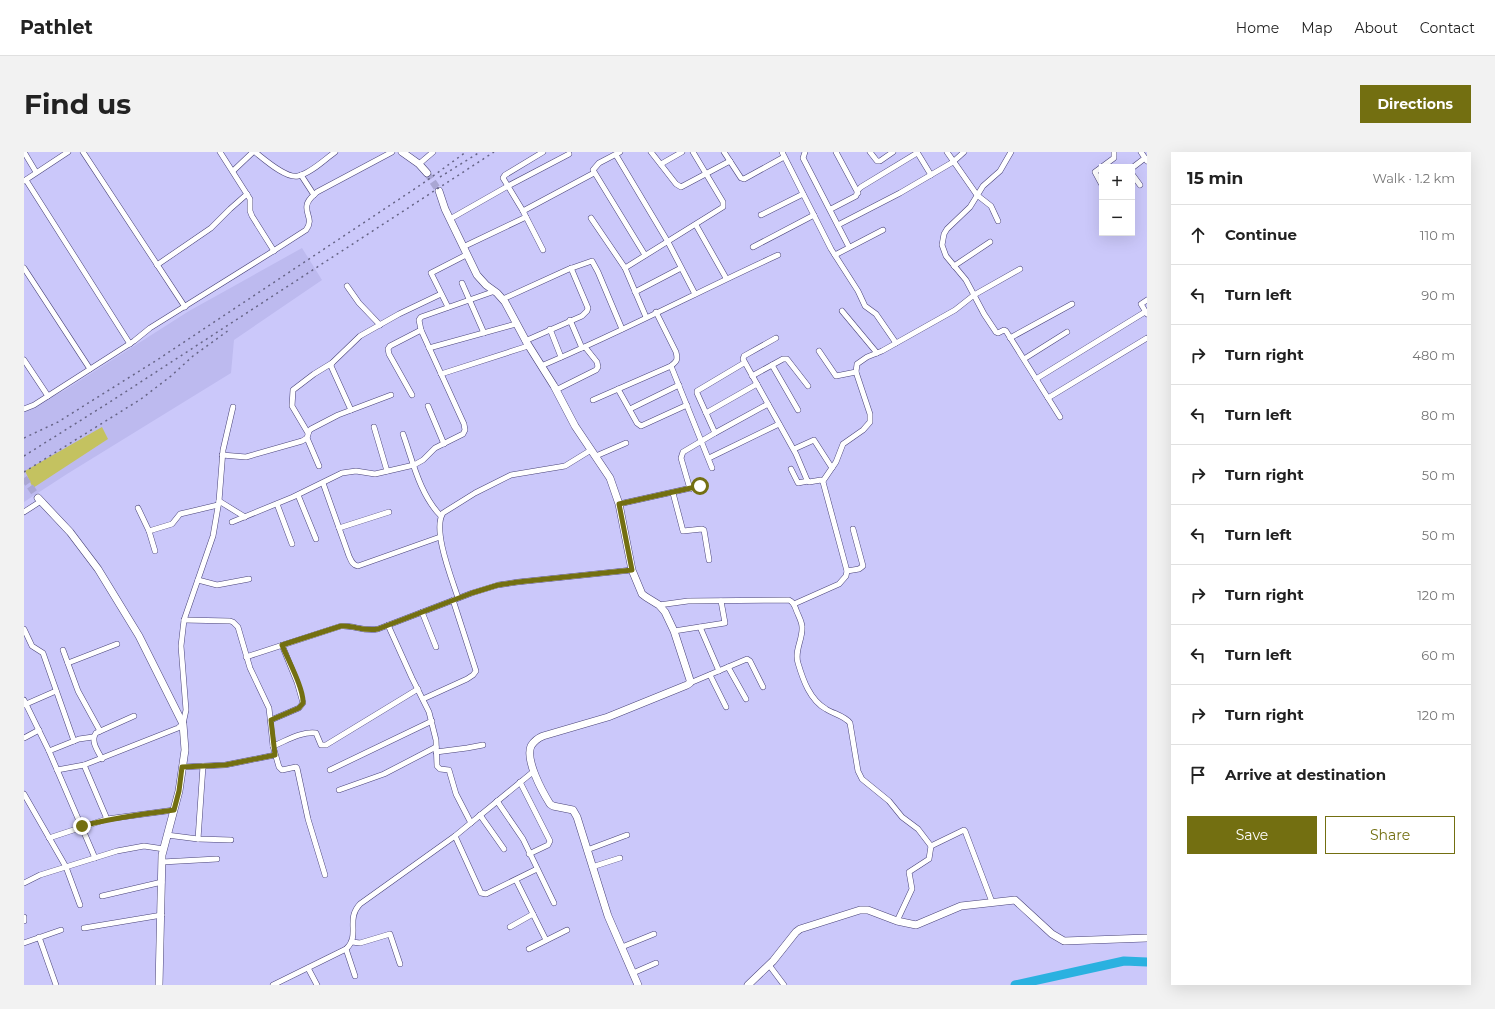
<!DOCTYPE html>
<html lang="en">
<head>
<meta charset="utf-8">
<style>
	:root { --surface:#fff; --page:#f2f2f2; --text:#222; --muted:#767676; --line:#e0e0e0; --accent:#736f11 }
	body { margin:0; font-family:Montserrat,sans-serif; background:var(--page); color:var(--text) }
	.controls { position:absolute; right:12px; top:12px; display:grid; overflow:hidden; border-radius:0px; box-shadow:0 4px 16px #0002 }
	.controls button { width:36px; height:36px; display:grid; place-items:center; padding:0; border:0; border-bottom:1px solid var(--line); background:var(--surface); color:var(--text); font:20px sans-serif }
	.stop { position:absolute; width:12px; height:12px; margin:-9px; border:3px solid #736f11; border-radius:50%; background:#fff }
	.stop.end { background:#736f11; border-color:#fff; box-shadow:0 1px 4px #0008 }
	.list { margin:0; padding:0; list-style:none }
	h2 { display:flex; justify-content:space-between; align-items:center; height:52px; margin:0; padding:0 16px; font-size:17px }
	h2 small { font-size:13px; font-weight:400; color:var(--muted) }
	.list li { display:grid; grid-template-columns:26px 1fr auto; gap:12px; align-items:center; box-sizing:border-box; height:60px; padding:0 16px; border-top:1px solid var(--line) }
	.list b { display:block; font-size:15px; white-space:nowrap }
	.list em { font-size:13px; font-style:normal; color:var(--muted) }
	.actions { display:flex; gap:8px; padding:12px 16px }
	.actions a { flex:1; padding:9px 0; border:1px solid var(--accent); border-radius:0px; text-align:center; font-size:14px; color:var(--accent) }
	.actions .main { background:var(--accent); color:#fff }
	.icon { flex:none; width:22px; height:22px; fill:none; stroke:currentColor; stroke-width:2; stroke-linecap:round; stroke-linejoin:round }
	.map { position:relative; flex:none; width:1123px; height:833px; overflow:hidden; border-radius:0px }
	header { display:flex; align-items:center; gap:24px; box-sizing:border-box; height:56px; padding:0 20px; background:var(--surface); border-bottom:1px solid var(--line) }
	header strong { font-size:19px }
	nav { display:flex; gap:22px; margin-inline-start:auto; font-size:14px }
	.intro { display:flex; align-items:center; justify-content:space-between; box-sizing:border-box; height:96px; padding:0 24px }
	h1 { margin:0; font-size:28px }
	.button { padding:10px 18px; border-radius:0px; background:var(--accent); color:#fff; font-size:14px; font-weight:700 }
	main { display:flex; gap:24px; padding:0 24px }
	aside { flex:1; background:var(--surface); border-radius:0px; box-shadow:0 4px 16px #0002 }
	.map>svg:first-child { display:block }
</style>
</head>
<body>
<header>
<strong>Pathlet</strong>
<nav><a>Home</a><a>Map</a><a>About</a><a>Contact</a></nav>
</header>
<div class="intro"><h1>Find us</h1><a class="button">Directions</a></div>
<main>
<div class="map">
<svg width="1123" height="833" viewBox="0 0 1123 833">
	<rect width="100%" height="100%" fill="#cbc8fa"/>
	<polygon fill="#bdbaef" points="278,96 298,128 210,188 207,221 43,322 0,350 0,259 41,238 165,159"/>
	<polygon fill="#c4c260" points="78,275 84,287 9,336 1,319"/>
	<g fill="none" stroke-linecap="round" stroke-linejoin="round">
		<polyline stroke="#2ab1e0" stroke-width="9" points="991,833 1100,809 1123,810"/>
		<g stroke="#a9a6d3" stroke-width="7" stroke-dasharray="7 3.5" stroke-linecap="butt">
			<polyline points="403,21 415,39"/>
			<polyline points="0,326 14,346"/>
		</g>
		<g stroke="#494378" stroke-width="6">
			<g id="street">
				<polyline points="0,0 12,20"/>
				<polyline points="59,0 161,155"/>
				<polyline points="196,0 226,47 226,59 228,64 250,99"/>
				<path d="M231,0C240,7 262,27 274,24C287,21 300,8 311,0"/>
				<polyline points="596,0 575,11 569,18 621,103"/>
				<polyline points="627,0 652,32 657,35 706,9"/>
				<polyline points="700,0 717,26 720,27 760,5"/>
				<polyline points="758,0 807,97 834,139 841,154 852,162 872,191"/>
				<polyline points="781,0 779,6 825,95"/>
				<polyline points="812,0 834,41"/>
				<polyline points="846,0 853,9 856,9 869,0"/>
				<polyline points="893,0 907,23"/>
				<polyline points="923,0 953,43 967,54 974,69"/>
				<polyline points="987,0 976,19 959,34 946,55 923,77 920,82 918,93 922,104 942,128 960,162 972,180 974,181 980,178 982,179 1024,246 1123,186"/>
				<polyline points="1117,0 1123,9"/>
				<polyline points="592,3 644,90 671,142"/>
				<polyline points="395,12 409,0"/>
				<polyline points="637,12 658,0"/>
				<polyline points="1108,16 1121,6"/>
				<polyline points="209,19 229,0"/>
				<polyline points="1108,22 1116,33"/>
				<polyline points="277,23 290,43"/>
				<polyline points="2,28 106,192"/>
				<polyline points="0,29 44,0"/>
				<polyline points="1078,33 1071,20 1090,6 1090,0"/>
				<polyline points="807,57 832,44 834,38 837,35 893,1"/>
				<polyline points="499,59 570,21"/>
				<polyline points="737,63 779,42"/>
				<polyline points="567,66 601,116 622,165"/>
				<polyline points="426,67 484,34 545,2"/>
				<polyline points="672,73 702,126"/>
				<polyline points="814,73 876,41 929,10 940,0"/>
				<polyline points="439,95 502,65"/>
				<polyline points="729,95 790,63"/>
				<polyline points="519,98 499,59 479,26 481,23 519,0"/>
				<polyline points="811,103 859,78"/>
				<polyline points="133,113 187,76 206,57 223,42"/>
				<polyline points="930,114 966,90"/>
				<polyline points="0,116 66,217"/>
				<polyline points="601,116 699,55 699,50 669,0"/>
				<polyline points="438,131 460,181"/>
				<polyline points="323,134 335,151 356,173"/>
				<polyline points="611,140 657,116"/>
				<polyline points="479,147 545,117 568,109 574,120 598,177"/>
				<polyline points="424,155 407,121 442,103"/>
				<polyline points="818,159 853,201"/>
				<polyline points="1123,162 1117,152 1123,148"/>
				<polyline points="546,168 558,196"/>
				<polyline points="526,177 537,205"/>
				<polyline points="752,186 720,204 719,207 772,302 783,328 785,330 797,328 799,330 823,419 822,424 815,432 770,452"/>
				<polyline points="986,186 1048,152"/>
				<polyline points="501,189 558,164 563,159 564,156 547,116"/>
				<polyline points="405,196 492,172"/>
				<polyline points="795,199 812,224 832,220"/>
				<polyline points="1000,207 1043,180"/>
				<polyline points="0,208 24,244"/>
				<polyline points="748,213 774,258"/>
				<path d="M517,214C598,180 675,139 754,103"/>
				<polyline points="647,214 688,316"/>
				<polyline points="417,222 504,194"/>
				<polyline points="728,224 759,207 763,207 784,234"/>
				<polyline points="1012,227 1121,160"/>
				<polyline points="594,237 613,271 617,274 663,253"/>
				<polyline points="532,238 572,218 574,215 573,210 561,195"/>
				<polyline points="388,243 365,202 364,197 366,194 397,178"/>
				<polyline points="1024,246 1036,265"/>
				<path d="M569,248L647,214C653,209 654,208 652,200L632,160"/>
				<polyline points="404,254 420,292"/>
				<path d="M0,257L10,253L110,189L126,176L243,103L282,78C290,67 281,63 283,53C284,47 289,44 293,40L368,0"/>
				<polyline points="606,257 655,233"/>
				<polyline points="327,258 307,214 308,211 336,184 375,162 417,142"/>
				<polyline points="682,261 733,232"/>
				<polyline points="350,275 363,319"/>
				<polyline points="284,281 268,254 269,238 290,222 308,211"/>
				<polyline points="691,281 673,241 673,239 720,211"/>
				<path d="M379,282C389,310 396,343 417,364"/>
				<polyline points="283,286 295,314"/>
				<polyline points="770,297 790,288 808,316"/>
				<polyline points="198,303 222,305 278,289 283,286 285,279 287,277 314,263 367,243"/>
				<polyline points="572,304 602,291"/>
				<polyline points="685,306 755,272"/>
				<polyline points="767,317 774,331 784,329"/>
				<polyline points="799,329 812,310 819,292 839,278 846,270 846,262 832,220 833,212 843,205 858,199 931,158 950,143 996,117"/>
				<path d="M299,331L325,404C327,408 328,413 334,414L416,385"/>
				<polyline points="666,337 657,306 659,300 691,281 744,252"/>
				<polyline points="649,341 659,379 678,377 680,378 685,408"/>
				<polyline points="274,343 292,387"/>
				<polyline points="195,349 221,365"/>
				<polyline points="253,352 268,392"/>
				<polyline points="595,352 676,334"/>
				<polyline points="114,356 125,379 131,399"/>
				<polyline points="0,360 17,349"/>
				<polyline points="208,370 269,345 318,321 332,319 351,322 390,313 399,308 411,296 439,282 441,278 440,272 397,178 395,168 397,165 471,139"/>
				<polyline points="315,376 365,360"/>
				<polyline points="125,379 148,372 156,362 194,353"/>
				<polyline points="823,419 835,417 839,414 829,377"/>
				<polyline points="174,428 193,433 225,427"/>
				<path d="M434,446C428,427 408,378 419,361L451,341L487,323L541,314L567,298"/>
				<path d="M635,453L664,449L765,448C770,450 771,455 773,460C775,465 778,470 778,475C779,487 770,499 774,511C779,528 786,548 802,557C810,562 821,564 826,571L834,619L838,627L865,649L878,665L894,677L907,694L940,678L941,679L968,750"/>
				<polyline points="398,460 412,495"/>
				<polyline points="160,468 206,469 209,470 214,475 226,516 245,556 249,594 255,615 258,618 272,615 273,616 284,667 301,723"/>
				<polyline points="364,473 388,526 405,560 412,588 413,614 416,617 425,618 432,642 447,671"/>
				<polyline points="676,475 695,519"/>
				<polyline points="0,477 8,494 19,501 50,589"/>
				<polyline points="650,479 701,471 697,449"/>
				<polyline points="39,498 54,539 76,579"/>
				<path d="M222,505L317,474C330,473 340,480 354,477L448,441L474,433L494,430L608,418"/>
				<polyline points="44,511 93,492"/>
				<polyline points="704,515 722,547"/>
				<polyline points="686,523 702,555"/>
				<polyline points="666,531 723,507 726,509 739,535"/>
				<polyline points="399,547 443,527 449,523 452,519 429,448"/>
				<polyline points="0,548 25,599 71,706"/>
				<polyline points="0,553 32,539"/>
				<polyline points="247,568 275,556 279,551 273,530 258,493"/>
				<polyline points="0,586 15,578"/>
				<path d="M249,594C262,589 278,579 292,581L297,593H302L394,537"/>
				<polyline points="25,599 55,587 69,585"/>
				<polyline points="412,600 443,596 459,593"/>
				<path d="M78,607C74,599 66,589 72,581L110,564"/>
				<polyline points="60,613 83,667"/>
				<polyline points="158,615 201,613 251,603"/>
				<polyline points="33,618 60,613 154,576 159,572 162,558 157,494 160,468 189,384 195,349 199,298 209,255"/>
				<polyline points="306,618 408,569"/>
				<polyline points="496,630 526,689 524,693 505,702"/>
				<polyline points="315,638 360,622 412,595"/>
				<polyline points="0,642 42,715 56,753"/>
				<polyline points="473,649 499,687 530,751"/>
				<polyline points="456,663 480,697"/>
				<polyline points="143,683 174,687 207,688"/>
				<polyline points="431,684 457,741 462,742 513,717"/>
				<polyline points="25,686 83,667 150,658"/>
				<polyline points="174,687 179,614"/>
				<polyline points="563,698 603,683"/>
				<polyline points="138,710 193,707"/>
				<polyline points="568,715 596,706"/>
				<polyline points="492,728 522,788"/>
				<polyline points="0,731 16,723 93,699 120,694 140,697"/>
				<polyline points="78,744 138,730"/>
				<polyline points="0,765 0,769"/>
				<polyline points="873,769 888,737 885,720 905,707 907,694"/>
				<polyline points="486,775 509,762"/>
				<polyline points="60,776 138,763"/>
				<polyline points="15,785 32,833"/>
				<polyline points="328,790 336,791 366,782 376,812"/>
				<polyline points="0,791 37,778"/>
				<polyline points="598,795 630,782"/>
				<polyline points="322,797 331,824"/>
				<polyline points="505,797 543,778"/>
				<polyline points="745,813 760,833"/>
				<polyline points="284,816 293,833"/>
				<polyline points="609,821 632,811"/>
				<path d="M249,833L322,797C337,783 321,768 336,752L431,684L510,619"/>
			</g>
		</g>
		<g stroke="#494378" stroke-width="8">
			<g id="secondary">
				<polyline points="378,0 395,12 403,21"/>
				<path d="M415,39L421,57L453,123L462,133L473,141L481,150L503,191L530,234L551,274L586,326L595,352L608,418L618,442L622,445L635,453L641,460L650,479L666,528V531L663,533L584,565L519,584C514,586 510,589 507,594C501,608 518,639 526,652L529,654L549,658L553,665L584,764L614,833"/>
				<polyline points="14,346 46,380 74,417 115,484 159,572 161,598 155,639 138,703 135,833"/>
				<polyline points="724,833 749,809 772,780 776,777 836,758 844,758 873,769 892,773 937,754 991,748 1028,782 1040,789 1123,786"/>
			</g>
		</g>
		<use href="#street" stroke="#fff" stroke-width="5"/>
		<use href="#secondary" stroke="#fff" stroke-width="7"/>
		<g stroke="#666486" stroke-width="1.5" stroke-dasharray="2 4" stroke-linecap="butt">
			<polyline points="416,25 456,0"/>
			<polyline points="0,286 34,270 133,208 398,32 442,0"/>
			<polyline points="0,304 89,248 470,0"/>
			<polyline points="0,320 117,247 147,224 169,204 205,178"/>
		</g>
	</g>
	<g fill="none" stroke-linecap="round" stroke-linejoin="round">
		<path stroke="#736f11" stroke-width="5" d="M58,674C88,666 118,662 150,658L155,639L158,615L201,613L251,603L247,568L275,556L279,551C280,537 264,508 258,493L317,474C330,473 340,480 354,477L448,441L474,433L494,430L608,418L595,352L676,334"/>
	</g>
</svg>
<div class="controls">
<button>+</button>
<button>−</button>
</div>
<div class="stop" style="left:676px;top:334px"></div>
<div class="stop end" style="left:58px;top:674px"></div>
</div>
<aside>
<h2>15 min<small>Walk · 1.2 km</small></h2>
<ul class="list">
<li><svg class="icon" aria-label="ahead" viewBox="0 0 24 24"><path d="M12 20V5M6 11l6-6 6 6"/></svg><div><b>Continue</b></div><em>110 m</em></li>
<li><svg class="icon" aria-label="left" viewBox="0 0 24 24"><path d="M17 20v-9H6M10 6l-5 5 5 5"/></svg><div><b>Turn left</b></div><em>90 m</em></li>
<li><svg class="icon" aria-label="right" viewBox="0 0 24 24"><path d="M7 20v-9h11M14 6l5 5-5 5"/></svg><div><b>Turn right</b></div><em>480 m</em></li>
<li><svg class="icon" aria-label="left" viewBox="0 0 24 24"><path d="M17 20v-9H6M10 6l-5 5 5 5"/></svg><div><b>Turn left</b></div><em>80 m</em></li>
<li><svg class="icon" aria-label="right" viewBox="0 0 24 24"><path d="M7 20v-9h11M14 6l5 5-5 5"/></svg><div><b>Turn right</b></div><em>50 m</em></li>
<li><svg class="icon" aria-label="left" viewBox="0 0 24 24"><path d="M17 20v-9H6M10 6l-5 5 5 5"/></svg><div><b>Turn left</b></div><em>50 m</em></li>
<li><svg class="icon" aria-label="right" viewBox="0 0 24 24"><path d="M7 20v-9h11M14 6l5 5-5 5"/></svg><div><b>Turn right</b></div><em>120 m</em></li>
<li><svg class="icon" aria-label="left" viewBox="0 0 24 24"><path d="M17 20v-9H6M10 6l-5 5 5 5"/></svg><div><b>Turn left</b></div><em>60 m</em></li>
<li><svg class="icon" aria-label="right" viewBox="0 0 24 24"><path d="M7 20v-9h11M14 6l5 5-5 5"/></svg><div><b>Turn right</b></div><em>120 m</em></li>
<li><svg class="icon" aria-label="arrive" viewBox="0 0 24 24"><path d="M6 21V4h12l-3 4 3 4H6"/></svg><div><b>Arrive at destination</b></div></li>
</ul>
<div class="actions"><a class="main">Save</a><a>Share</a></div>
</aside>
</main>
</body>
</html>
